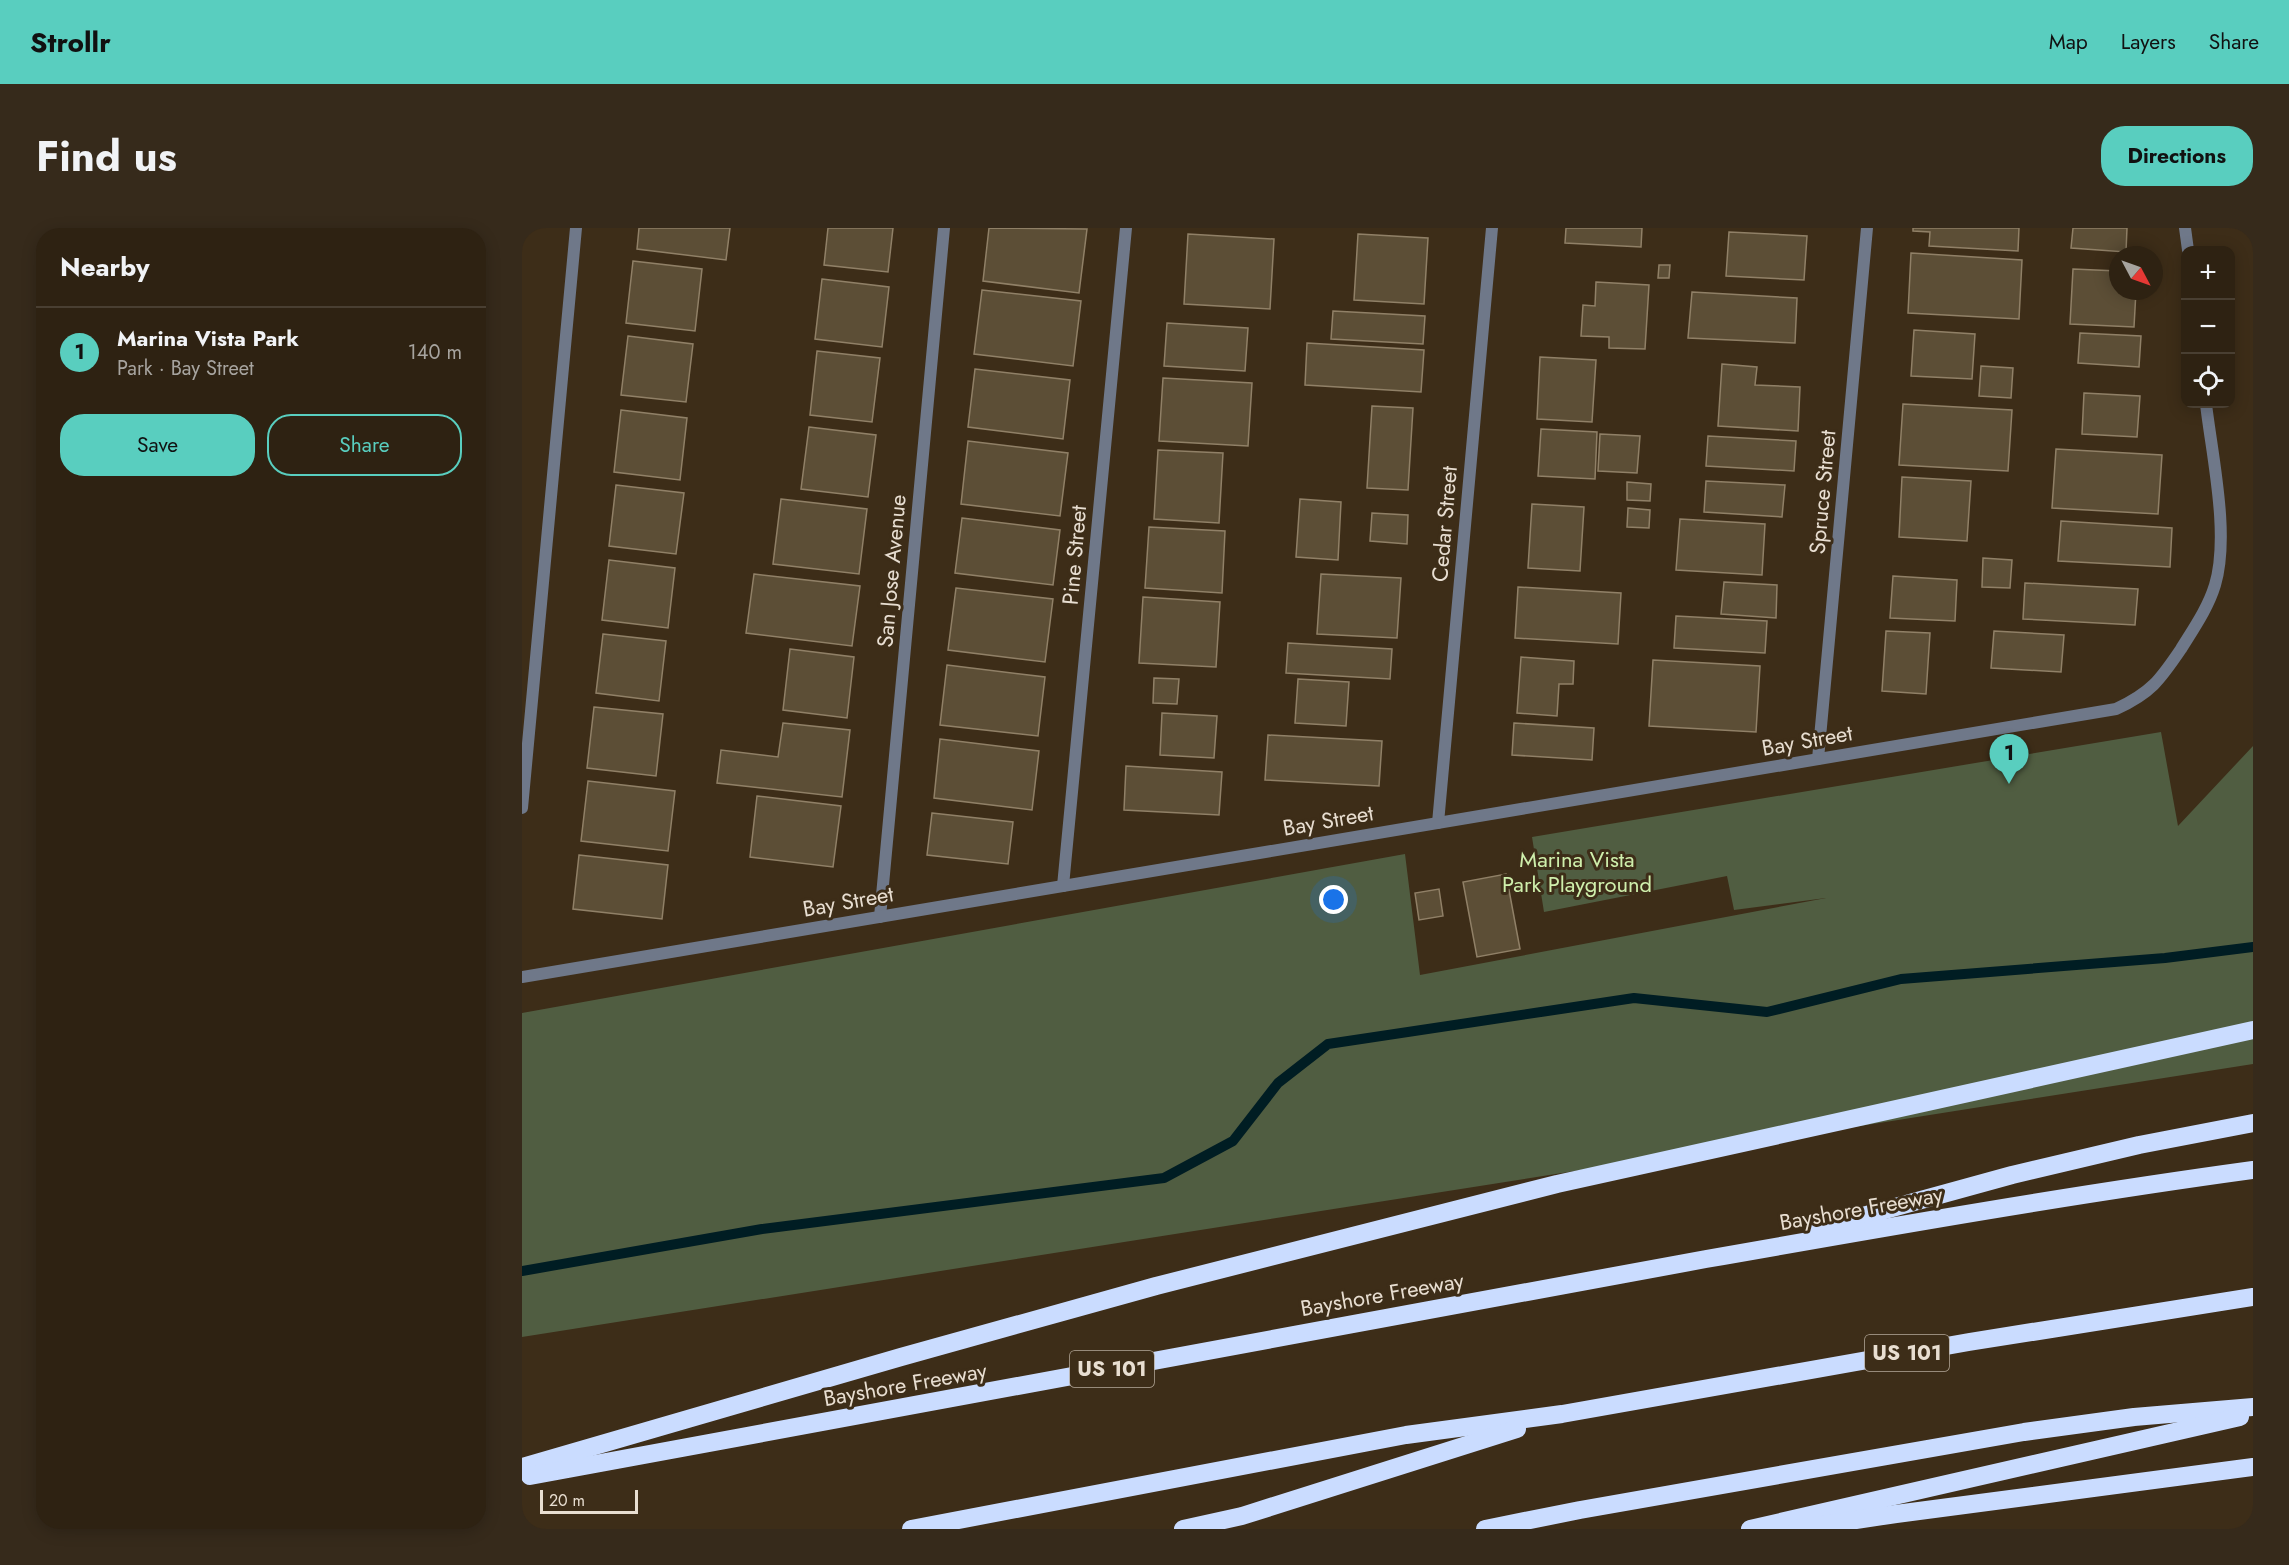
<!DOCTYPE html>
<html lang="en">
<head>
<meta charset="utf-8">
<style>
	:root { --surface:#2e2212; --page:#362a1b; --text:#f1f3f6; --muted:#a7a49f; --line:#493f32; --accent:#59cebf }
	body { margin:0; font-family:Jost,sans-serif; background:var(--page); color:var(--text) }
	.controls { position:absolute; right:18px; top:18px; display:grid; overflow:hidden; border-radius:12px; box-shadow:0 3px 15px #0003 }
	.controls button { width:54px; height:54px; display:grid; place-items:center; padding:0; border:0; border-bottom:2px solid var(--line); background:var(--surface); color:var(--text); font:30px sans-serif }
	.compass { position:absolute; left:1587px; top:18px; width:54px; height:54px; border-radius:50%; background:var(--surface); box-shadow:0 3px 15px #0003; rotate:131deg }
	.scale { position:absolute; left:18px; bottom:15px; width:98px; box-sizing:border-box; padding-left:6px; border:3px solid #e8ded1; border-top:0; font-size:16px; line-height:21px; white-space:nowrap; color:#e8ded1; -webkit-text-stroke:4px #3d2d18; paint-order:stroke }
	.you { position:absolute; left:812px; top:672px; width:21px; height:21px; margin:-15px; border:4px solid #fff; border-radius:50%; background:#1a73e8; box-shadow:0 0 0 9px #1a73e833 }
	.badge { display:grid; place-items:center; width:39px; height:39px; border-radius:50%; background:var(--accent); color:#111; font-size:20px; font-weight:700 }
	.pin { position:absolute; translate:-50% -50px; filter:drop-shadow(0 2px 3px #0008) }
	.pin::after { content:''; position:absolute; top:32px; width:21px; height:18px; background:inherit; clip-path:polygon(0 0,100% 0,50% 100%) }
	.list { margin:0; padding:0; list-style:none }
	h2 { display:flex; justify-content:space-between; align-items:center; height:78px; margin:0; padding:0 24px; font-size:26px }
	h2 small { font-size:20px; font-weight:400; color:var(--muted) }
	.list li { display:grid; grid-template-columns:39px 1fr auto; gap:18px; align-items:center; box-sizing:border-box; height:90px; padding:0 24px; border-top:2px solid var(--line) }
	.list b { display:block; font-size:22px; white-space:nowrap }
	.list p { margin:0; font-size:20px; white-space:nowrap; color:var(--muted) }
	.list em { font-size:20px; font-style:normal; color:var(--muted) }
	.actions { display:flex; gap:12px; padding:18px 24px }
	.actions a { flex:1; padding:14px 0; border:2px solid var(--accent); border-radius:24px; text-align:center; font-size:21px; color:var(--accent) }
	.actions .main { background:var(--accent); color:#111 }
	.icon { flex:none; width:33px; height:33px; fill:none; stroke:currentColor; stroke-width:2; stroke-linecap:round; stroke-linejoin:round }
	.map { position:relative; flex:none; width:1731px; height:1301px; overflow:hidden; border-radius:24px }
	header { display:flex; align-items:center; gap:36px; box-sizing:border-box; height:84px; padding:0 30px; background:var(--accent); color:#111 }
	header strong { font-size:28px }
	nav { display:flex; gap:33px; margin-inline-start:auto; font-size:21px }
	.intro { display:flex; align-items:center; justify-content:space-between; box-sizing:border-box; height:144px; padding:0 36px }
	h1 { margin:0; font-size:42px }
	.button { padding:15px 27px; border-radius:24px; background:var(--accent); color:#111; font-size:21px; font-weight:700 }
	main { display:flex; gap:36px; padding:0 36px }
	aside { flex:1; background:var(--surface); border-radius:24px; box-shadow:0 3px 15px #0003 }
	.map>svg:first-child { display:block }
</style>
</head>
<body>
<header>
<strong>Strollr</strong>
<nav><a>Map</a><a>Layers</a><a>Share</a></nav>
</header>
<div class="intro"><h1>Find us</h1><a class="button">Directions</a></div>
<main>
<aside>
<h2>Nearby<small></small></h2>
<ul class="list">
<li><span class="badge">1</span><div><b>Marina Vista Park</b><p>Park · Bay Street</p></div><em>140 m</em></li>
</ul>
<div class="actions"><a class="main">Save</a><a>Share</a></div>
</aside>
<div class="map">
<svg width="1731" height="1301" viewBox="0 0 1731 1301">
	<rect width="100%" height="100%" fill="#3d2d18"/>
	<polygon fill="#505d41" points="1639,504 1656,598 1731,518 1731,836 0,1109 0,785 883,626 898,747 1304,670 1212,682 1205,648 1022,684 1010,609"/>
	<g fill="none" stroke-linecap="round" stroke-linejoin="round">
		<polyline stroke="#001d23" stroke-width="10" points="0,1043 240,1001 642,950 711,913 756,855 806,816 1112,770 1245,784 1379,751 1643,730 1731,719"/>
	</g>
	<g fill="#5c4e36" stroke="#908067" stroke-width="1.5">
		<polygon points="117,0 208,0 204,32 115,21"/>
		<polygon points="306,0 371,0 366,44 302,37"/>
		<polygon points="467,0 565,1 557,65 461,53"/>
		<polygon points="1044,0 1120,0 1119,19 1043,15"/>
		<polygon points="1391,0 1497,0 1496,23 1407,18 1408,4 1391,3"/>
		<polygon points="1551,0 1605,0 1604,24 1549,20"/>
		<polygon points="1207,4 1285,8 1282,52 1204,48"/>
		<polygon points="666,6 752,11 748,81 662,76"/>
		<polygon points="836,6 906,10 902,76 832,72"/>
		<polygon points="1389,25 1500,32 1497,91 1386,85"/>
		<polygon points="111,33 180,41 173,103 104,95"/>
		<polygon points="1137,37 1148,37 1147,50 1136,50"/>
		<polygon points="1551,41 1596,43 1596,63 1614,63 1612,99 1548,96"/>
		<polygon points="300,51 367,59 360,119 293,111"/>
		<polygon points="1074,54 1127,57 1123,121 1087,120 1087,109 1059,108 1061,77 1073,78"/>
		<polygon points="460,62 559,73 551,138 452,126"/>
		<polygon points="1170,64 1275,70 1273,115 1166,110"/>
		<polygon points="811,83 903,88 901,116 809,111"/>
		<polygon points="645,95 726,100 723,143 642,138"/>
		<polygon points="1392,102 1453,106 1450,151 1389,148"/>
		<polygon points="1558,105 1619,108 1617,139 1556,135"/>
		<polygon points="106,108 171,116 164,174 99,167"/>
		<polygon points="785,115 902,122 899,164 783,157"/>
		<polygon points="295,123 358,130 350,194 288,187"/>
		<polygon points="1018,129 1074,132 1070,194 1015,191"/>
		<polygon points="1200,136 1235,139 1233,157 1278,159 1276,203 1196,198"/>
		<polygon points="1459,138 1491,140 1489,170 1457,168"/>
		<polygon points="453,141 548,152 541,211 446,199"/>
		<polygon points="641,150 730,155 726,218 637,213"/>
		<polygon points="1562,165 1618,168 1615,209 1560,206"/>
		<polygon points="1381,176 1490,182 1486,243 1377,237"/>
		<polygon points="850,178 891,180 886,262 845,260"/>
		<polygon points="99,182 165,190 158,252 92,244"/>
		<polygon points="287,199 354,207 346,269 279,261"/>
		<polygon points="1019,201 1075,204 1073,251 1016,248"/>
		<polygon points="1078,206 1118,208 1115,245 1076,243"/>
		<polygon points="1186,208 1274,213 1272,243 1184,238"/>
		<polygon points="446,213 546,225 538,288 439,276"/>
		<polygon points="1534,221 1640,227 1636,286 1530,280"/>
		<polygon points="636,222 701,225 697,295 632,291"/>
		<polygon points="1380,249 1449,253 1445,313 1377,309"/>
		<polygon points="1184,253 1263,257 1260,289 1182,284"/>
		<polygon points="1105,254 1129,256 1128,273 1105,272"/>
		<polygon points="94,257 162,265 154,326 87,318"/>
		<polygon points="259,271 345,281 337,346 251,336"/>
		<polygon points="778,271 819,274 816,332 774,329"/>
		<polygon points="1010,276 1062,279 1058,343 1006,340"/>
		<polygon points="1106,280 1128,282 1127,300 1105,299"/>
		<polygon points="850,285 886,287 885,316 848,313"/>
		<polygon points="440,290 538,302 531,357 433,345"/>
		<polygon points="1158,291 1243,296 1240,347 1154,342"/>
		<polygon points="1539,293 1650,300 1648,339 1536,333"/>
		<polygon points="627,299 703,303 700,365 623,360"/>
		<polygon points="1461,330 1490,332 1488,360 1460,359"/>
		<polygon points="87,332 153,340 146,400 80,392"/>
		<polygon points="232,346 338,358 330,418 224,405"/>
		<polygon points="799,346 879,350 875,410 795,406"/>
		<polygon points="1371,348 1435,352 1433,393 1368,390"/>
		<polygon points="1202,354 1255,357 1254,390 1199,386"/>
		<polygon points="1503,355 1616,361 1613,397 1501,391"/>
		<polygon points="996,359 1099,365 1096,416 993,410"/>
		<polygon points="434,360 531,371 523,434 426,422"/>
		<polygon points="621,369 698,374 694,439 617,435"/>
		<polygon points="1154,388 1245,393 1243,425 1152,420"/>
		<polygon points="1364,403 1408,405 1404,466 1360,463"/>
		<polygon points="1472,403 1542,407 1539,444 1469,440"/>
		<polygon points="81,406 144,413 137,473 74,465"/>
		<polygon points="766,415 870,421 868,451 764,445"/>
		<polygon points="268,421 332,429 325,490 261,482"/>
		<polygon points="999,429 1052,433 1051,456 1037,456 1035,488 995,485"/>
		<polygon points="1131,432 1238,438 1234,504 1127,498"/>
		<polygon points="425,437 523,449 516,508 418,497"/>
		<polygon points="632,450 657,451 655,476 631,475"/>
		<polygon points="776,451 827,454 824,498 773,495"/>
		<polygon points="72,479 141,486 134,548 65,540"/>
		<polygon points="640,485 695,488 692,530 638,527"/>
		<polygon points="261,495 328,502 320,569 195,555 199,522 256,529"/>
		<polygon points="992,495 1072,500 1070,532 990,527"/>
		<polygon points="746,507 860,513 857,558 743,552"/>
		<polygon points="418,511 517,523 510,582 412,570"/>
		<polygon points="604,538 700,544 697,587 602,582"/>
		<polygon points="66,553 153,563 146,623 59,613"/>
		<polygon points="235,568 319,578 311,639 228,629"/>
		<polygon points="410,585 491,594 486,636 405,627"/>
		<polygon points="57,627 146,637 140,691 51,681"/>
		<polygon points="984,646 998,721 955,729 941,654"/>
		<polygon points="917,661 921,688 897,692 893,665"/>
	</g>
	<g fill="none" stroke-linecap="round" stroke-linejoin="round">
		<g stroke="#6f7889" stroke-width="12">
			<polyline points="1663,0 1666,22"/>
			<polyline points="1296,531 1345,0"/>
			<polyline points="0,580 54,0"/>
			<polyline points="916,595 970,0"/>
			<polyline points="541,658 604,0"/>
			<polyline points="358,689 422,0"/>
			<path d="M0,749L1594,481C1629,465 1638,452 1659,421C1672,400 1686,380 1693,357C1708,307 1690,228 1684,176"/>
		</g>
		<g stroke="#cadcff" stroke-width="18">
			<polyline points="1290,1002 1490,947 1617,917 1731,895"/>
			<polyline points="0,1239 379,1129 634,1058 1035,956 1731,802"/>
			<path d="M8,1248C401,1179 792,1101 1184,1031C1366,999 1548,967 1731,942"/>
			<polyline points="389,1301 884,1207 1040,1186 1447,1114 1731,1069"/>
			<polyline points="661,1301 720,1288 995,1201"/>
			<polyline points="963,1301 1058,1282 1502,1204 1612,1189 1731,1179"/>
			<polyline points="1228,1301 1718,1189"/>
			<polyline points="1275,1301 1374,1286 1731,1239"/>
		</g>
	</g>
	<g text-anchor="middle" stroke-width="6" stroke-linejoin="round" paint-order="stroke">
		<g fill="#3d2d18" stroke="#b5a99a" stroke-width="1.5">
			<rect x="1343" y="1107" width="84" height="36" rx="4.5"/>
			<rect x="548" y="1123" width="84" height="36" rx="4.5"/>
		</g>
		<g font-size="21" font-weight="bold" fill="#e8ded1">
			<text x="1385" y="1132">US 101</text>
			<text x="590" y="1148">US 101</text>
		</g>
		<g font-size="22" fill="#e8ded1" stroke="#3d2d18">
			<text transform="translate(1300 264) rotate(-85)" y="8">Spruce Street</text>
			<text transform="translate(922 296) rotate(-85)" y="8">Cedar Street</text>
			<text transform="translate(552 327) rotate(-85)" y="8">Pine Street</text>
			<text transform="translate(369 343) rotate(-85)" y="8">San Jose Avenue</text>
			<text transform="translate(1285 512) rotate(-10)" y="8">Bay Street</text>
			<text transform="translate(806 592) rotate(-10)" y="8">Bay Street</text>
			<text transform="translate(326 673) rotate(-10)" y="8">Bay Street</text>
			<text transform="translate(1339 980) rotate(-10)" y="8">Bayshore Freeway</text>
			<text transform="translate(860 1066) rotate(-10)" y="8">Bayshore Freeway</text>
			<text transform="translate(383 1156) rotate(-10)" y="8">Bayshore Freeway</text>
		</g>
		<g font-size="22" fill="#cfefac" stroke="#3d2d18">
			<text x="1055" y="639">Marina Vista<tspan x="1055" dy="25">Park Playground</tspan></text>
		</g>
	</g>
</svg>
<div class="controls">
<button>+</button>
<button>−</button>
<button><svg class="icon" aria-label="locate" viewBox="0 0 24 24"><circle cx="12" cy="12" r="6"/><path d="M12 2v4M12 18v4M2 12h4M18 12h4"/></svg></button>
</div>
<svg class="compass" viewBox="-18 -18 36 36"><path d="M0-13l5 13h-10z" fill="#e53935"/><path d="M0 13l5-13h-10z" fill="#a7a49f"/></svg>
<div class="scale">20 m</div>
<div class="you"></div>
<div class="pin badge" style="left:1487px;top:556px">1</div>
</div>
</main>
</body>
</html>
